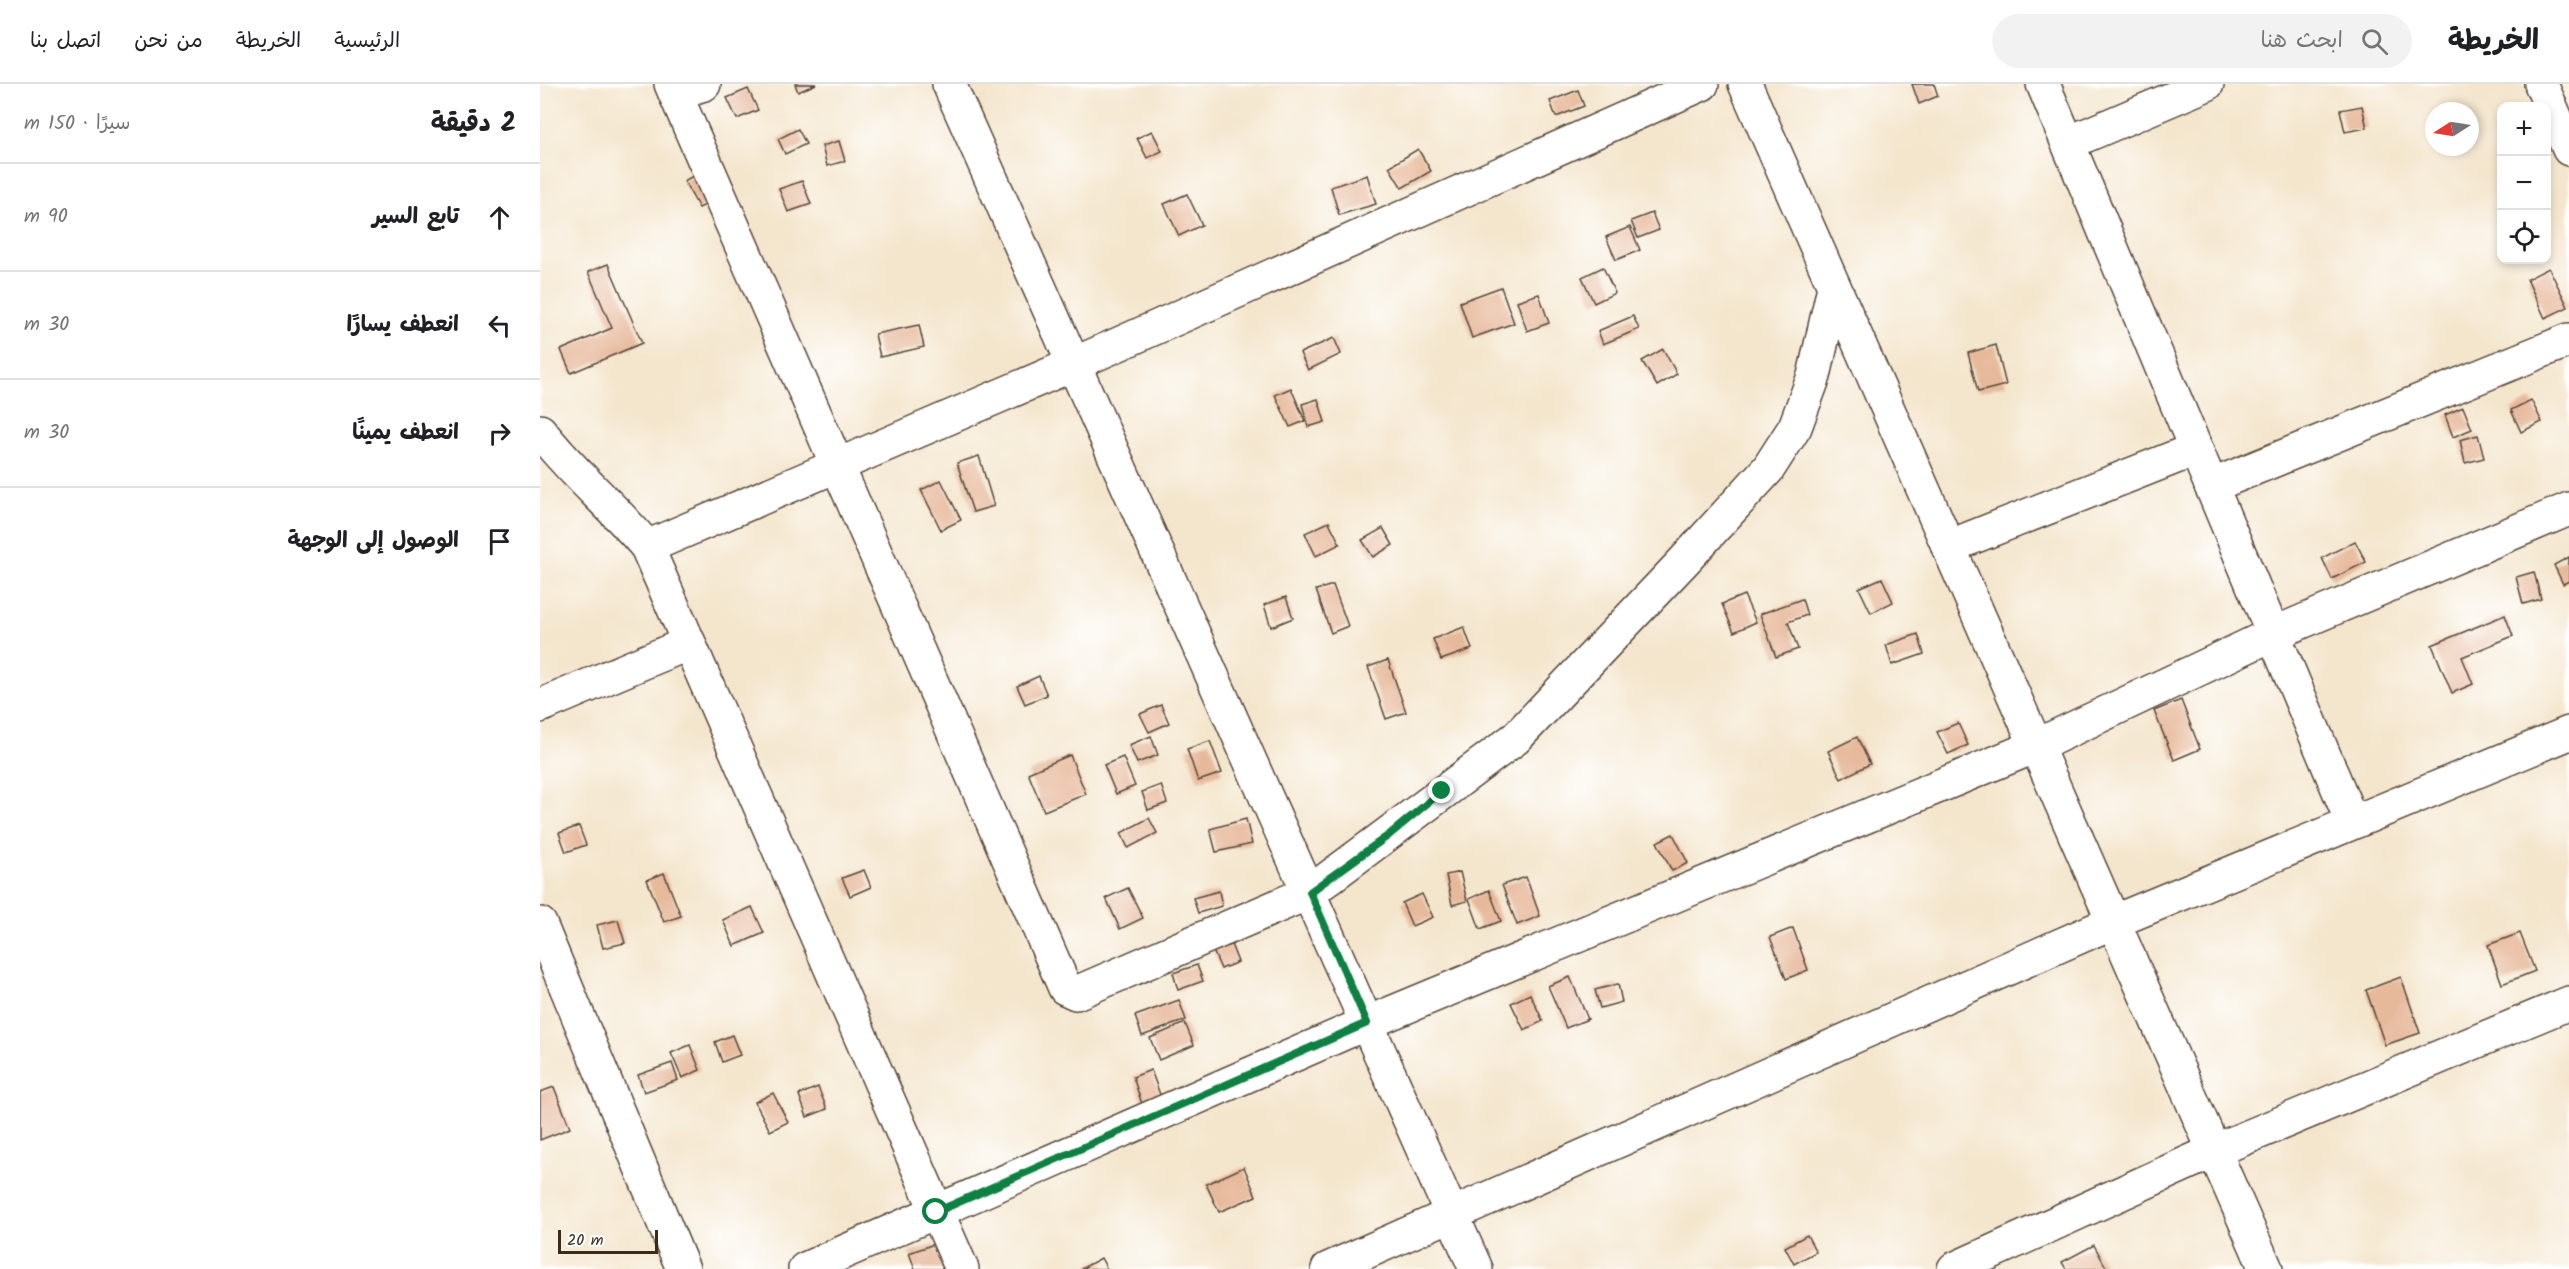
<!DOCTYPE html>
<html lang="ar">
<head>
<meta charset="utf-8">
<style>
	:root { --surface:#fff; --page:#f2f2f2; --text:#202124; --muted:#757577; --line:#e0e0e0 }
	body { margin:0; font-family:Kalam,"Playpen Sans Arabic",sans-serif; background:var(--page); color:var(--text); direction:rtl }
	.controls { position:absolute; right:18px; top:18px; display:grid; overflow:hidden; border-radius:12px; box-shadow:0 3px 9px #0003 }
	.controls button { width:54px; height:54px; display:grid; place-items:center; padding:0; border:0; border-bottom:2px solid var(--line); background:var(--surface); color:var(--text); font:30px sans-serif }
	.compass { position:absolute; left:1885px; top:18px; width:54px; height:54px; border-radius:50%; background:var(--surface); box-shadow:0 3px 9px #0003; rotate:258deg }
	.scale { position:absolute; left:18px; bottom:15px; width:100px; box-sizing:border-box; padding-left:6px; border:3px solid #3b2a1e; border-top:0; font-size:16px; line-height:21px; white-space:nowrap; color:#3b2a1e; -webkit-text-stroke:4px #fff; paint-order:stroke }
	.stop { position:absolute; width:18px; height:18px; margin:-14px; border:4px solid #0b8043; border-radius:50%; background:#fff }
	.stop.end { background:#0b8043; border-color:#fff; box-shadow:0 2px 6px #0008 }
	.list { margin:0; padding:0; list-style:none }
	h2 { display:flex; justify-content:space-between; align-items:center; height:78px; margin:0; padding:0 24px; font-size:26px }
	h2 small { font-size:20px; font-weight:400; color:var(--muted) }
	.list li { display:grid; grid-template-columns:39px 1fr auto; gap:18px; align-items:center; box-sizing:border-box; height:108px; padding:0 24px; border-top:2px solid var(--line) }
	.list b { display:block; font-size:22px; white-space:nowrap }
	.list em { font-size:20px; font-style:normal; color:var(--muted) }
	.icon { flex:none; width:33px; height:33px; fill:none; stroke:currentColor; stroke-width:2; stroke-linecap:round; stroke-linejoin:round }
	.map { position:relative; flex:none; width:2029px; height:1185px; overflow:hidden; direction:ltr }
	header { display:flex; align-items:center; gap:36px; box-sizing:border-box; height:84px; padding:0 30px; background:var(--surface); border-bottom:2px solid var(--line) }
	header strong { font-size:28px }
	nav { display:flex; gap:33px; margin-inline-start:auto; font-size:21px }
	.search { width:420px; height:54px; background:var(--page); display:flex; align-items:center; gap:15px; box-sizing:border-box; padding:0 21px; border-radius:33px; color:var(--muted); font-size:22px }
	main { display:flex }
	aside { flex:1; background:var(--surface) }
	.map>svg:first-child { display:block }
</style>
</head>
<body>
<header>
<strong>الخريطة</strong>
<div class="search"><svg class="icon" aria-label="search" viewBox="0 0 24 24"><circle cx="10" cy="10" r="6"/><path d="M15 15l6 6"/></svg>ابحث هنا</div>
<nav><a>الرئيسية</a><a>الخريطة</a><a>من نحن</a><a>اتصل بنا</a></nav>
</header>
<main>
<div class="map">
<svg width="2029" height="1185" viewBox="0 0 2029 1185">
	<rect width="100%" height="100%" fill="#fff"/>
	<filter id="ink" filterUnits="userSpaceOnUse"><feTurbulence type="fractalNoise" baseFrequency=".0167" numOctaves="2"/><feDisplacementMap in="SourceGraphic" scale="12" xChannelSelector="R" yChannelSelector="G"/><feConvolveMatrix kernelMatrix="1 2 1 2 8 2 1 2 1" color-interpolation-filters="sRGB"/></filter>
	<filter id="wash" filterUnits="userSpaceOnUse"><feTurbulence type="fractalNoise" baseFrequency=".008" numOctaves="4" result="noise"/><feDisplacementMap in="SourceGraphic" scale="24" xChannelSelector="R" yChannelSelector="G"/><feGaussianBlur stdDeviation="1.35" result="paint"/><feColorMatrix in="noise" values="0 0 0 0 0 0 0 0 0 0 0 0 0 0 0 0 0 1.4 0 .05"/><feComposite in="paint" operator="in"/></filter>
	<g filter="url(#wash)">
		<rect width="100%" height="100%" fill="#f4e6cd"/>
		<g id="blocks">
			<g fill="#e7b99b">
				<polygon points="255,0 276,0 258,8"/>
				<polygon points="1372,0 1394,0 1398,12 1379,20"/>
				<polygon points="208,5 218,26 197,35 187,14"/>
				<polygon points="1038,6 1044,22 1016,33 1010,17"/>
				<polygon points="1822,22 1827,44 1805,48 1800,26"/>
				<polygon points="258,45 266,60 245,70 238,55"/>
				<polygon points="612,47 622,67 607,74 597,54"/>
				<polygon points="299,57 305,77 287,82 282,62"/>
				<polygon points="878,65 891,87 862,104 849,83"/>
				<polygon points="156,90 172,118 159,124 144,97"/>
				<polygon points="827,91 836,120 799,131 791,103"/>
				<polygon points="262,97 271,120 248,128 239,105"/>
				<polygon points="647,110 662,141 639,152 624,120"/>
				<polygon points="1112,129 1119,146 1098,154 1091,137"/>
				<polygon points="1090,143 1100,166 1076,176 1066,153"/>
				<polygon points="68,180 102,259 31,289 21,266 72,244 48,188"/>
				<polygon points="1063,183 1075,209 1054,219 1042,193"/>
				<polygon points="2009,184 2028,223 2005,234 1987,195"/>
				<polygon points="961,203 974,239 932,254 920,218"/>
				<polygon points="999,210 1009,239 987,247 977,217"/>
				<polygon points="1093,232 1099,245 1063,260 1058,247"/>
				<polygon points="379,241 384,263 340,273 335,250"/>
				<polygon points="794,254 801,270 768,286 760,269"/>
				<polygon points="1456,261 1466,301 1438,308 1428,269"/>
				<polygon points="1123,265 1137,290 1117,302 1102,277"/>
				<polygon points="751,304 765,337 750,343 735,311"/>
				<polygon points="778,315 785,338 768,343 762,320"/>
				<polygon points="1991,316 2002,338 1981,348 1971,326"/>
				<polygon points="1923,323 1932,345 1913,353 1905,331"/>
				<polygon points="1938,351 1944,374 1925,379 1920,356"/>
				<polygon points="439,372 454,422 433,428 417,379"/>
				<polygon points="401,396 421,436 401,446 381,406"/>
				<polygon points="789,438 800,460 776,472 765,449"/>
				<polygon points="843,444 853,461 833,473 822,456"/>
				<polygon points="1815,457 1826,478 1792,495 1782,474"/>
				<polygon points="2029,473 2029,497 2023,500 2014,481"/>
				<polygon points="1994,488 2001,515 1983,520 1976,493"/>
				<polygon points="1342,494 1353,518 1331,529 1319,504"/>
				<polygon points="793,501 808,542 791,549 776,506"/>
				<polygon points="1204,511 1216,538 1194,548 1182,520"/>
				<polygon points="746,513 753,534 731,543 724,521"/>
				<polygon points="1262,515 1267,531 1248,538 1258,565 1236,573 1220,530"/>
				<polygon points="1965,531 1973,552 1922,573 1933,600 1912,609 1892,561"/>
				<polygon points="924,543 932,565 901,576 893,555"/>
				<polygon points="1378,550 1384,570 1352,581 1346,561"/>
				<polygon points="848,576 866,628 846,635 828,583"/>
				<polygon points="499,592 507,611 485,620 477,602"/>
				<polygon points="1641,616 1660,665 1634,676 1614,627"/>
				<polygon points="621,621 629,639 609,648 600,630"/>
				<polygon points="1418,639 1428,661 1408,670 1397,648"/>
				<polygon points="611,652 618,671 597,679 589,661"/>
				<polygon points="1317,653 1330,680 1301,695 1288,667"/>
				<polygon points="670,657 682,689 658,697 647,665"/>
				<polygon points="530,671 546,710 504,727 488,689"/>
				<polygon points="583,673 595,702 576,710 564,681"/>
				<polygon points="621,701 627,719 608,726 602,708"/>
				<polygon points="609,734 617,749 588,764 581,749"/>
				<polygon points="706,735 712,760 676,768 670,745"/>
				<polygon points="39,742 46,761 26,768 19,749"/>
				<polygon points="1133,750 1148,779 1132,787 1117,758"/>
				<polygon points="324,786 331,803 310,812 302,794"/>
				<polygon points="920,788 927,817 912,821 906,791"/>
				<polygon points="124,789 141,832 124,838 107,796"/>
				<polygon points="986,793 1000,832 977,841 962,801"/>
				<polygon points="588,804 603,834 580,845 566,814"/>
				<polygon points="949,806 961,837 940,845 929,815"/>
				<polygon points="679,807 682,822 658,829 653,814"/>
				<polygon points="882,810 893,833 872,842 862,819"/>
				<polygon points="212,823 224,849 194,862 183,836"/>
				<polygon points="78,836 85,859 63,864 57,841"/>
				<polygon points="1253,844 1268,886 1246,895 1230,853"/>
				<polygon points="1980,849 1995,887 1962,900 1948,861"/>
				<polygon points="689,855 698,878 681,885 671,862"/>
				<polygon points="657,881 663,897 638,906 633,889"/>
				<polygon points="1030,893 1048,935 1026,944 1008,902"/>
				<polygon points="1861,893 1880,949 1845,961 1826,906"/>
				<polygon points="1078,900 1082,918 1060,924 1055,906"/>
				<polygon points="990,910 1003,937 984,946 971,919"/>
				<polygon points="639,916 646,936 602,952 595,932"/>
				<polygon points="645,939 654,961 619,976 610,954"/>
				<polygon points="192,951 200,971 182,978 175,958"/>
				<polygon points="150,961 160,986 142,994 131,969"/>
				<polygon points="132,979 138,996 104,1008 98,991"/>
				<polygon points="611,986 622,1016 603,1023 593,993"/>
				<polygon points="14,1003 30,1044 0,1056 0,1008"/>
				<polygon points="278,1003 287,1025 267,1033 259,1011"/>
				<polygon points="233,1009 248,1038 230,1047 215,1018"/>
				<polygon points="704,1083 716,1112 679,1128 666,1100"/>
				<polygon points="1267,1151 1276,1168 1254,1180 1245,1163"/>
				<polygon points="394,1160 403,1185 375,1185 369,1169"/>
				<polygon points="1554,1161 1567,1185 1526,1185 1522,1178"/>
				<polygon points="561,1174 567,1185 541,1185"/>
			</g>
		</g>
	</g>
	<g filter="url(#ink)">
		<use href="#blocks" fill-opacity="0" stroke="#574638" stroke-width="1.5"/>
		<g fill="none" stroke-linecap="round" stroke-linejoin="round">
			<g stroke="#574638" stroke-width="36">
				<g id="minor">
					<polyline points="131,0 525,904 536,909 770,808 976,654 1144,477 1228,385 1255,343 1274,292 1294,203"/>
					<polyline points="409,0 936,1185"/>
					<polyline points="1205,0 1726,1185"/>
					<polyline points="1503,0 1812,738"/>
					<polyline points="2001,0 2029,65"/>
					<polyline points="135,9 164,0"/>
					<polyline points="1528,59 1667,0"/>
					<path d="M0,347C32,389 73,422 107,463L422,1185"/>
					<polyline points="1671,402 2029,256"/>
					<polyline points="107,463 534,280 1162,0"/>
					<polyline points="1408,463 1656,365"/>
					<polyline points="0,622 149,559"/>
					<polyline points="0,840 143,1185"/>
					<polyline points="265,1185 827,939 1496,662 1733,550 2029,425"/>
					<polyline points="788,1185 1573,838 2029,649"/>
					<polyline points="1414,1185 1674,1067 2029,919"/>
				</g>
			</g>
			<use href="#minor" stroke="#fff" stroke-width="33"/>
		</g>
	</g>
	<g fill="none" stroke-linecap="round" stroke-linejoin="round" filter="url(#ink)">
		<polyline stroke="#0b8043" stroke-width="8" points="396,1128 827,939 770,808 849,751 902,707"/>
	</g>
</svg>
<div class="controls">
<button>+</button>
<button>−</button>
<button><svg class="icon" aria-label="locate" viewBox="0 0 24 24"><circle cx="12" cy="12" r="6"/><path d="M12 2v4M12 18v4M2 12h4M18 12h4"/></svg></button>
</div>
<svg class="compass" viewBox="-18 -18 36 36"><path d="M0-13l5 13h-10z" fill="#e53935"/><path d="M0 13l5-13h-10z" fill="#757577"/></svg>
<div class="scale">20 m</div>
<div class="stop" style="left:396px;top:1128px"></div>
<div class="stop end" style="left:902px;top:707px"></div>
</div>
<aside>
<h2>2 دقيقة<small>سيرًا · 150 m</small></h2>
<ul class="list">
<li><svg class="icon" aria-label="ahead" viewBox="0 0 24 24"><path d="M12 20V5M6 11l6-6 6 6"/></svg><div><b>تابع السير</b></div><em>90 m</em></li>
<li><svg class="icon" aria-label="left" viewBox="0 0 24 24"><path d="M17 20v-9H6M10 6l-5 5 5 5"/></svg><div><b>انعطف يسارًا</b></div><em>30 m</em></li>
<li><svg class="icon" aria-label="right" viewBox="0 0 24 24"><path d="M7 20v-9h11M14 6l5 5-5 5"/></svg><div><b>انعطف يمينًا</b></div><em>30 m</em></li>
<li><svg class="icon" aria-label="arrive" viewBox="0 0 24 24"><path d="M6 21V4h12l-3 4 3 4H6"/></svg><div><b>الوصول إلى الوجهة</b></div></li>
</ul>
</aside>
</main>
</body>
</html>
